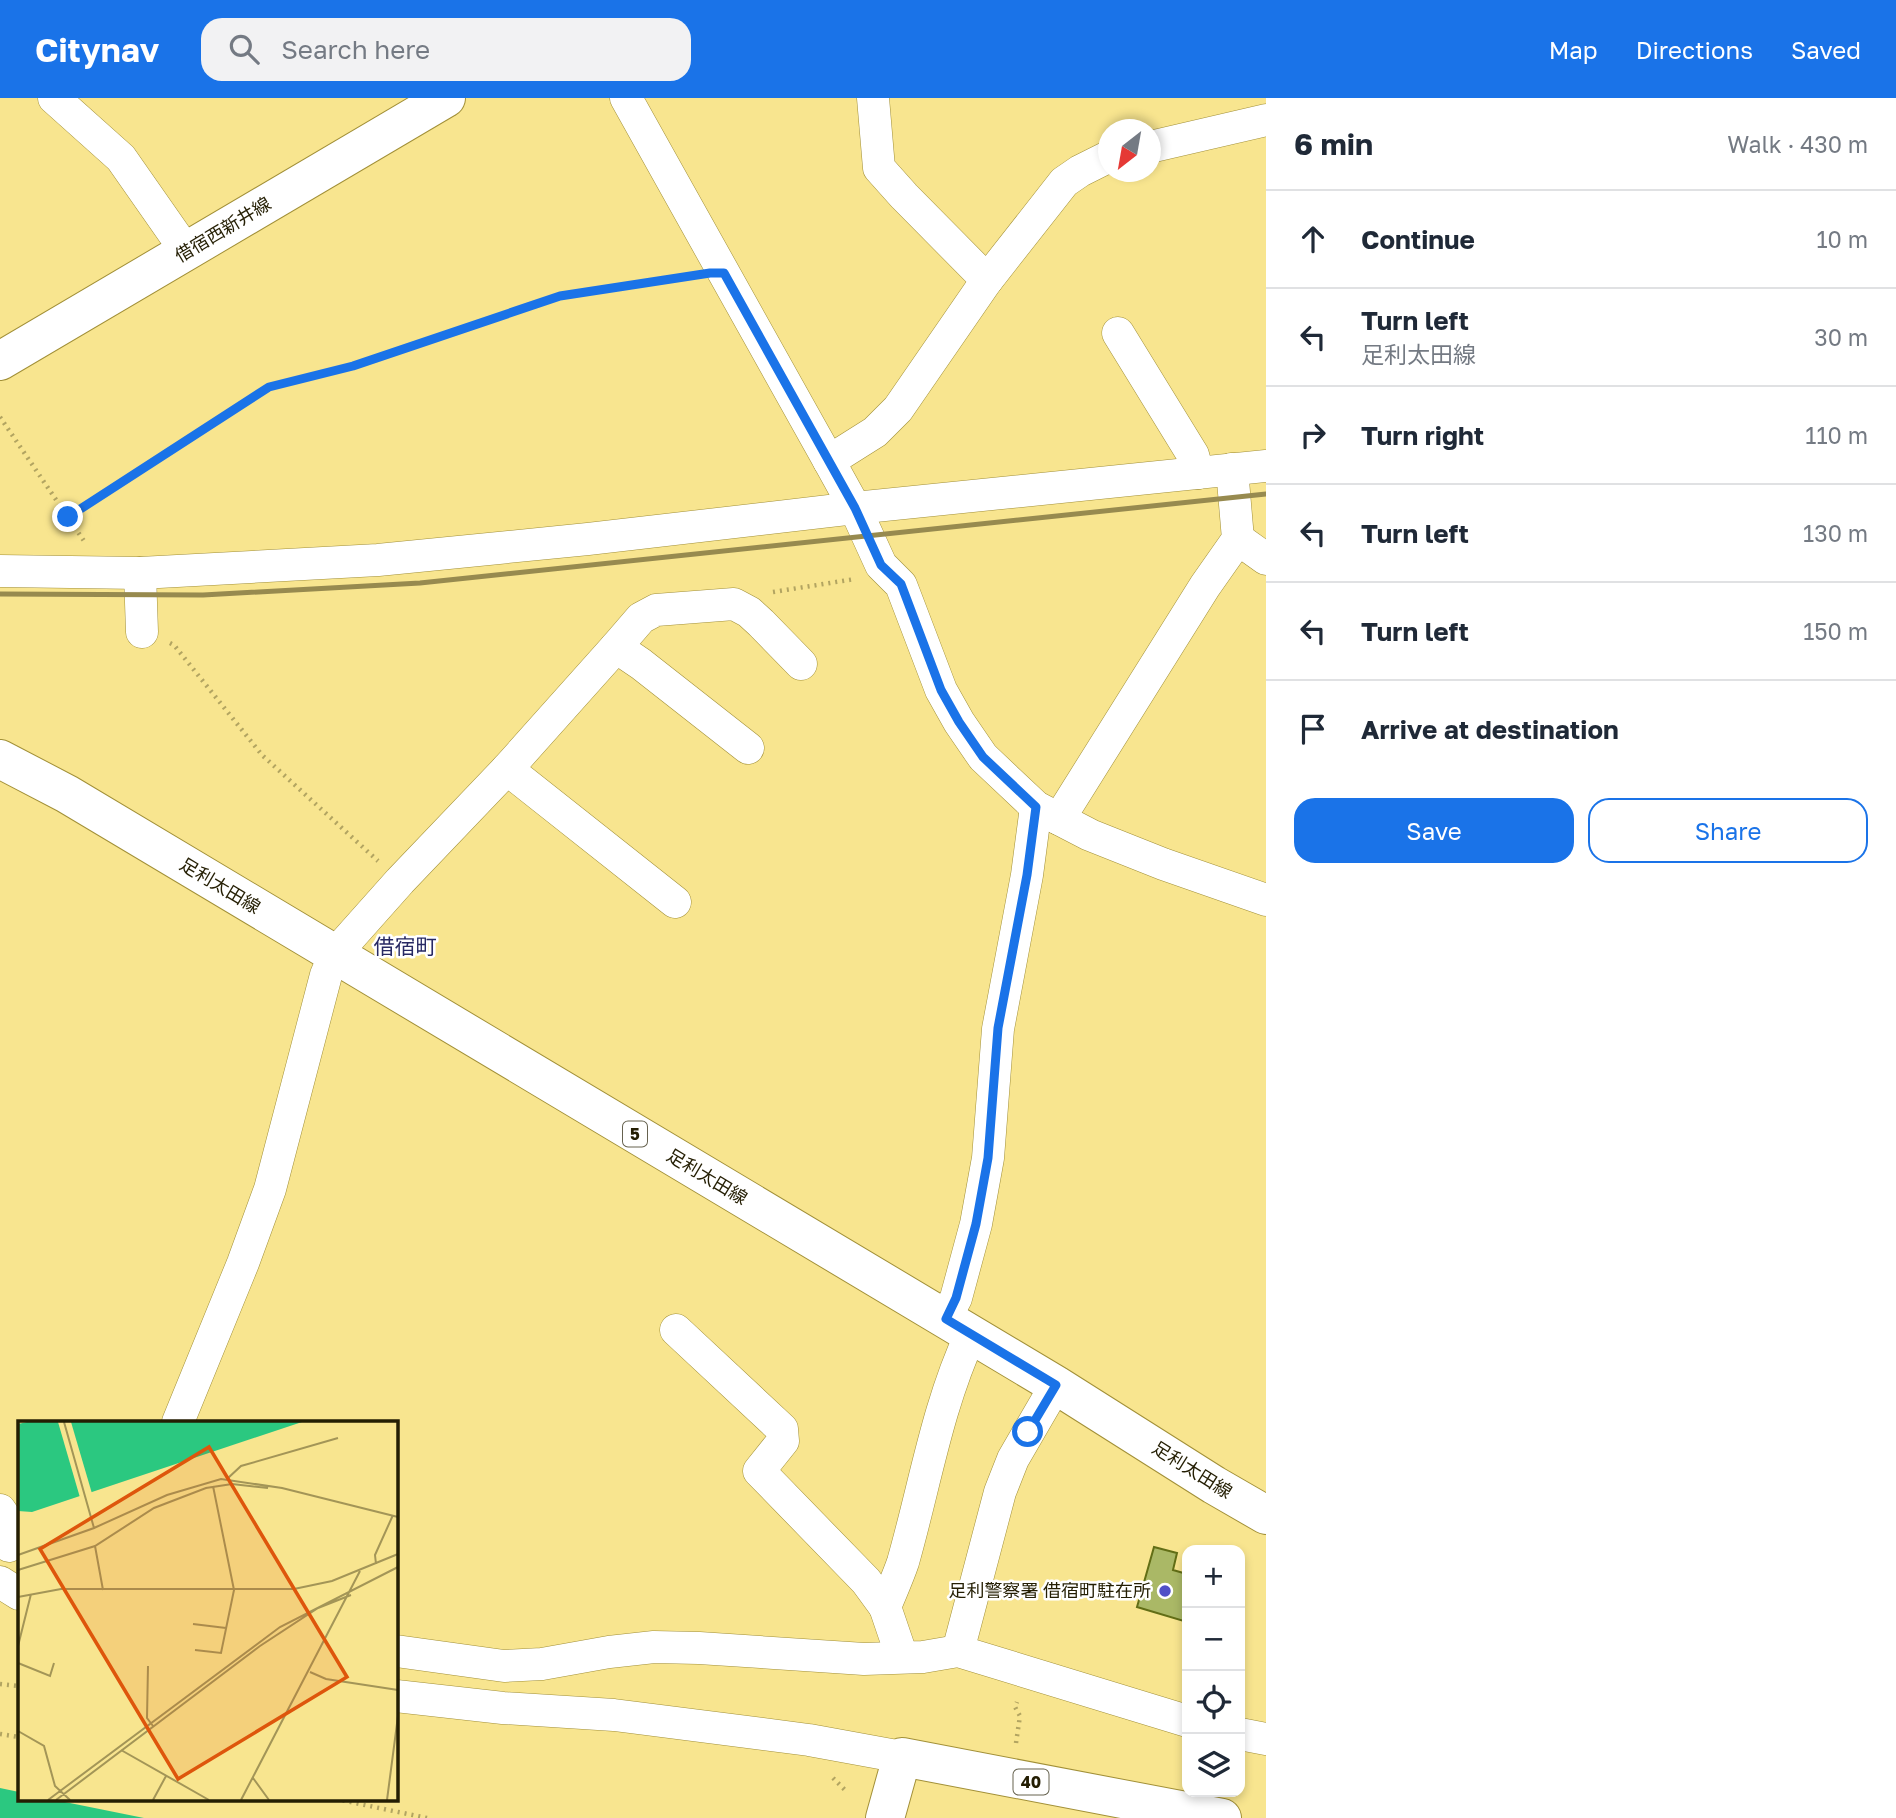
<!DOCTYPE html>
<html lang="en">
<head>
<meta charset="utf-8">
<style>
	:root { --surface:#fff; --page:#f2f2f3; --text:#1f2937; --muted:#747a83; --line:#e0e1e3; --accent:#1a73e8 }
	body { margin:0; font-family:"Golos Text","Noto Sans JP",sans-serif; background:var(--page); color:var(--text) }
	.controls { position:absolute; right:21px; bottom:21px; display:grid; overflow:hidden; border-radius:14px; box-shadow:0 4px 10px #0003 }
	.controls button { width:63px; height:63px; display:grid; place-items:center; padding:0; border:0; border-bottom:2px solid var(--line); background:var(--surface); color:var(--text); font:35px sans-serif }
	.compass { position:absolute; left:1098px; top:21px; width:63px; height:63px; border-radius:50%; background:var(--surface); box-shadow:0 4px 10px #0003; rotate:211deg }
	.stop { position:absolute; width:21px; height:21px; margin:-16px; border:5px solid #1a73e8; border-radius:50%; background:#fff }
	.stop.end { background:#1a73e8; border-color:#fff; box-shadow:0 2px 7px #0008 }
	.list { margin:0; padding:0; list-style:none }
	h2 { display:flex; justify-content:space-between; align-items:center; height:91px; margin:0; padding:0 28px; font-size:30px }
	h2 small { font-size:23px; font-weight:400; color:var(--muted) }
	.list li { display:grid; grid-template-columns:46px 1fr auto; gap:21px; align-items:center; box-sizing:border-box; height:98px; padding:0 28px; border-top:2px solid var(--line) }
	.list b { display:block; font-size:26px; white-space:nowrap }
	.list p { margin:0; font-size:23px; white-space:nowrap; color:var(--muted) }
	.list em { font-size:23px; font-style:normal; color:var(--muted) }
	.actions { display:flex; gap:14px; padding:21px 28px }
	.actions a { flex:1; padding:16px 0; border:2px solid var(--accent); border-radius:21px; text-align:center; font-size:24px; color:var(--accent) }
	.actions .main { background:var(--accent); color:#fff }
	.icon { flex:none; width:38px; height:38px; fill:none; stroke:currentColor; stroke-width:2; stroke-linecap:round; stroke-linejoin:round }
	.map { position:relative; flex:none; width:1266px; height:1720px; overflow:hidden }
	header { display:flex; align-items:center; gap:42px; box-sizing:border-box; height:98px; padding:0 35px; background:var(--accent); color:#fff }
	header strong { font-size:33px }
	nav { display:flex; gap:38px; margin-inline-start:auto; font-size:24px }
	.search { width:490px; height:63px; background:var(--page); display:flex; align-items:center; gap:18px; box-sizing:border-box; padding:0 24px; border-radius:21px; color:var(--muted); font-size:26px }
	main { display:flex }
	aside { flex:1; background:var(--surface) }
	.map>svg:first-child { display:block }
</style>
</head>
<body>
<header>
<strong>Citynav</strong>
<div class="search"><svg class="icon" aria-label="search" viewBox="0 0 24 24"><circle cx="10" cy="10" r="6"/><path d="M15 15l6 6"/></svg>Search here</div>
<nav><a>Map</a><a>Directions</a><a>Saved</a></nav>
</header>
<main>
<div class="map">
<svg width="1266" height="1720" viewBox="0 0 1266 1720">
	<rect width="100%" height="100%" fill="#f8e58f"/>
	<polygon fill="#2bc880" points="0,1690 19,1694 19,1701 50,1701 144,1720 0,1720"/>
	<polygon fill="#aab866" stroke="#626e16" stroke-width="2" points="1154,1449 1177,1455 1173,1472 1187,1476 1187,1524 1137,1509"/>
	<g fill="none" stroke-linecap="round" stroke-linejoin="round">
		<g stroke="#a29038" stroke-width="33">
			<g id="minor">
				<polyline points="54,0 121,60 186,153"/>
				<polyline points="626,0 829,363 855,410 881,467 901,487 941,592 959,624 983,659 1036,709 1090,737 1163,766 1266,802"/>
				<polyline points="873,0 879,70 904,98 987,182"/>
				<polyline points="1150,49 1266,22"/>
				<polyline points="1118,235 1193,357 1198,375"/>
				<polyline points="829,363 875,334 898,311 987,182 1064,84 1080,73 1108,59"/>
				<polyline points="1238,441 1266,461"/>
				<polyline points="0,473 140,475 378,462 588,441 855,410 1266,368"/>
				<polyline points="140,475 142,534"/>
				<polyline points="616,549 641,520 656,512 734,506 749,514 761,525 801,566"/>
				<polyline points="507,671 675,804"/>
				<polyline points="1059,721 1205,488 1238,441 1232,371"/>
				<polyline points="945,1221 956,1200 976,1126 988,1060 998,931 1027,777 1036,709"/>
				<polyline points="676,1232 782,1331 783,1343 759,1373 866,1483 885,1509"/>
				<polyline points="178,1324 243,1165 270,1091 326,877 335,856 400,783 507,671 616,549 641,566 748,650"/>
				<polyline points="0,1412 6,1421 9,1448"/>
				<polyline points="0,1484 19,1496"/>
				<polyline points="396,1553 504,1568 542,1566 609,1554 654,1549 699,1550 864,1561 923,1559 958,1553 1187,1623"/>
				<polyline points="958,1553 1000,1394 1013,1361 1056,1287"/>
				<path d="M902,1559L885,1509C891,1494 898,1479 903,1464C925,1387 937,1309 971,1236"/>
				<polyline points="396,1598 503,1610 614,1617 809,1642 902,1659"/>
				<polyline points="1240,1636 1266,1641"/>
			</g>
		</g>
		<g stroke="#a29038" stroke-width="40">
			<g id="major">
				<polyline points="0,263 446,0"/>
				<polyline points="0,661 67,696 1056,1287 1214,1387 1266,1417"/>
				<polyline points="885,1720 902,1659 1222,1720"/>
			</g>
		</g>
		<g stroke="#b2a461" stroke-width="4.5" stroke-dasharray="2 5" stroke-linecap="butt">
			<polyline points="0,319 84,443"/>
			<polyline points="68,419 269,289 353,268 560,198 689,178"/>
			<polyline points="773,494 855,481"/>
			<polyline points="170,545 174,547 262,657 378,763"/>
			<polyline points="0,1586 19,1588"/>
			<polyline points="0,1636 19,1639"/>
			<polyline points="1016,1645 1020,1618 1015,1609 1017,1604"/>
			<polyline points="833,1680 845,1692"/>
			<polyline points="336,1701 427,1720"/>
		</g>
		<use href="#minor" stroke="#fff" stroke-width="32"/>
		<use href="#major" stroke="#fff" stroke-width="38"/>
		<polyline stroke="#978a4f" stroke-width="5" points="0,496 203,497 420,485 1266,396"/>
	</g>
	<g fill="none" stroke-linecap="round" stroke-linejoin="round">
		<polyline stroke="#1a73e8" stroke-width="9" points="68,419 269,289 353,268 560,198 710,175 724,175 855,410 881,467 901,486 941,592 959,624 983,659 1036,709 1027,777 998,930 988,1060 976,1126 956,1200 946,1221 1056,1287 1028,1334"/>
	</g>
	<circle fill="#5050c7" stroke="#fff" stroke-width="2.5" cx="1165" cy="1493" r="7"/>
	<g text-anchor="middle" stroke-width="5" stroke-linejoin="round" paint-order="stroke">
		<g fill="#fff" stroke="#66624f" stroke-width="2">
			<rect x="623" y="1023.5" width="24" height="25" rx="5"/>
			<rect x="1013.5" y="1671.5" width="35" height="25" rx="5"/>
		</g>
		<g font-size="16" font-weight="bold" fill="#241e03">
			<text x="635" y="1042">5</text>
			<text x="1031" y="1690">40</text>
		</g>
		<g font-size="18" fill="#241e03" stroke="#fff">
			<text transform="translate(223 132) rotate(-31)" y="6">借宿西新井線</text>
			<text transform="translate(220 788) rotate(31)" y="6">足利太田線</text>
			<text transform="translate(707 1079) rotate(31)" y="6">足利太田線</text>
			<text transform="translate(1192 1372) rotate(32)" y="6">足利太田線</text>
		</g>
		<g font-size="18" fill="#241e03" stroke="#fff" text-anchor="end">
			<text x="1151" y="1499">足利警察署 借宿町駐在所</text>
		</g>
		<g font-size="21" fill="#272963" stroke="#fff">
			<text x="405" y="856">借宿町</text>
		</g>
	</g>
	<g transform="translate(18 1323)">
		<rect width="380" height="380" fill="#f8e58f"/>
		<path d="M9,1H284L14,91L0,90V3Z" fill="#2bc880"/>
		<path d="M40,1H53L75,76L63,80Z" fill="#f8e58f"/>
		<path fill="none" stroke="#a39557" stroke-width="2" d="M209,58L223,45L320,17M76,107L149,74L203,58L264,67L380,96M77,125L85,169M0,134L76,107L46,1M358,143L357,134L375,94M0,149L77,125L136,87L188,67L214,63L250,67M0,176L43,168H276L314,160L380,133M175,203L208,207M0,225L13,173M177,229L203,232L216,169L195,65M0,242L32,255L36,242M130,245L129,297L135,305M292,251L308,258L380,269M0,310L26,325L37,365L52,379M103,329L191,379M235,357L251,379M30,379L262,206L380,146M38,379L242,225L300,187L333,174M135,379L148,355M223,379L342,150M369,379L380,295"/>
		<path fill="#de560c" fill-opacity="0.15" stroke="#de560c" stroke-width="3.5" d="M191,26L329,256L160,358L22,128Z"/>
		<rect width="380" height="380" fill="none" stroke="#241e03" stroke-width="3.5"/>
	</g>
</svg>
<div class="controls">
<button>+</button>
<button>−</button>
<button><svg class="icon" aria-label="locate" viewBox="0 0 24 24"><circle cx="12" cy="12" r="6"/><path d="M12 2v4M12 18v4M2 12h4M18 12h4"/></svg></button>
<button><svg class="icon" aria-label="layers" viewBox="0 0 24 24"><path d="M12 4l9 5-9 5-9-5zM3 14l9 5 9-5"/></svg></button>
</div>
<svg class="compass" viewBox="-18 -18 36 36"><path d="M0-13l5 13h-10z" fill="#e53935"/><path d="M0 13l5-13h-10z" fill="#747a83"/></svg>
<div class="stop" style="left:1028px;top:1334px"></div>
<div class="stop end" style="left:68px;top:419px"></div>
</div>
<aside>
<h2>6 min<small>Walk · 430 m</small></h2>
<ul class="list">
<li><svg class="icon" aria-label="ahead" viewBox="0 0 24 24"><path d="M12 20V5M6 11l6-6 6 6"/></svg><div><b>Continue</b></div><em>10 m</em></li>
<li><svg class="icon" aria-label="left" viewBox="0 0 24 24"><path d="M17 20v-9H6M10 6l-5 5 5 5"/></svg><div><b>Turn left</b><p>足利太田線</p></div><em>30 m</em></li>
<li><svg class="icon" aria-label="right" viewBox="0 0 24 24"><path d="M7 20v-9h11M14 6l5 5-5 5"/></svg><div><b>Turn right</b></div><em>110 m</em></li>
<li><svg class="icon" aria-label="left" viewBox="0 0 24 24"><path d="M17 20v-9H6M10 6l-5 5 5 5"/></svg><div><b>Turn left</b></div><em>130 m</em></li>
<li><svg class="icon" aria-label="left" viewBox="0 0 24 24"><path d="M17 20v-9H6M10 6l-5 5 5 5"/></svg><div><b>Turn left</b></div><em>150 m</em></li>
<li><svg class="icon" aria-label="arrive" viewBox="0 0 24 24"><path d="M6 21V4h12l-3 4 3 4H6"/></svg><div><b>Arrive at destination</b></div></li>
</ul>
<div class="actions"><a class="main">Save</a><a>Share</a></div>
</aside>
</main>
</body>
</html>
